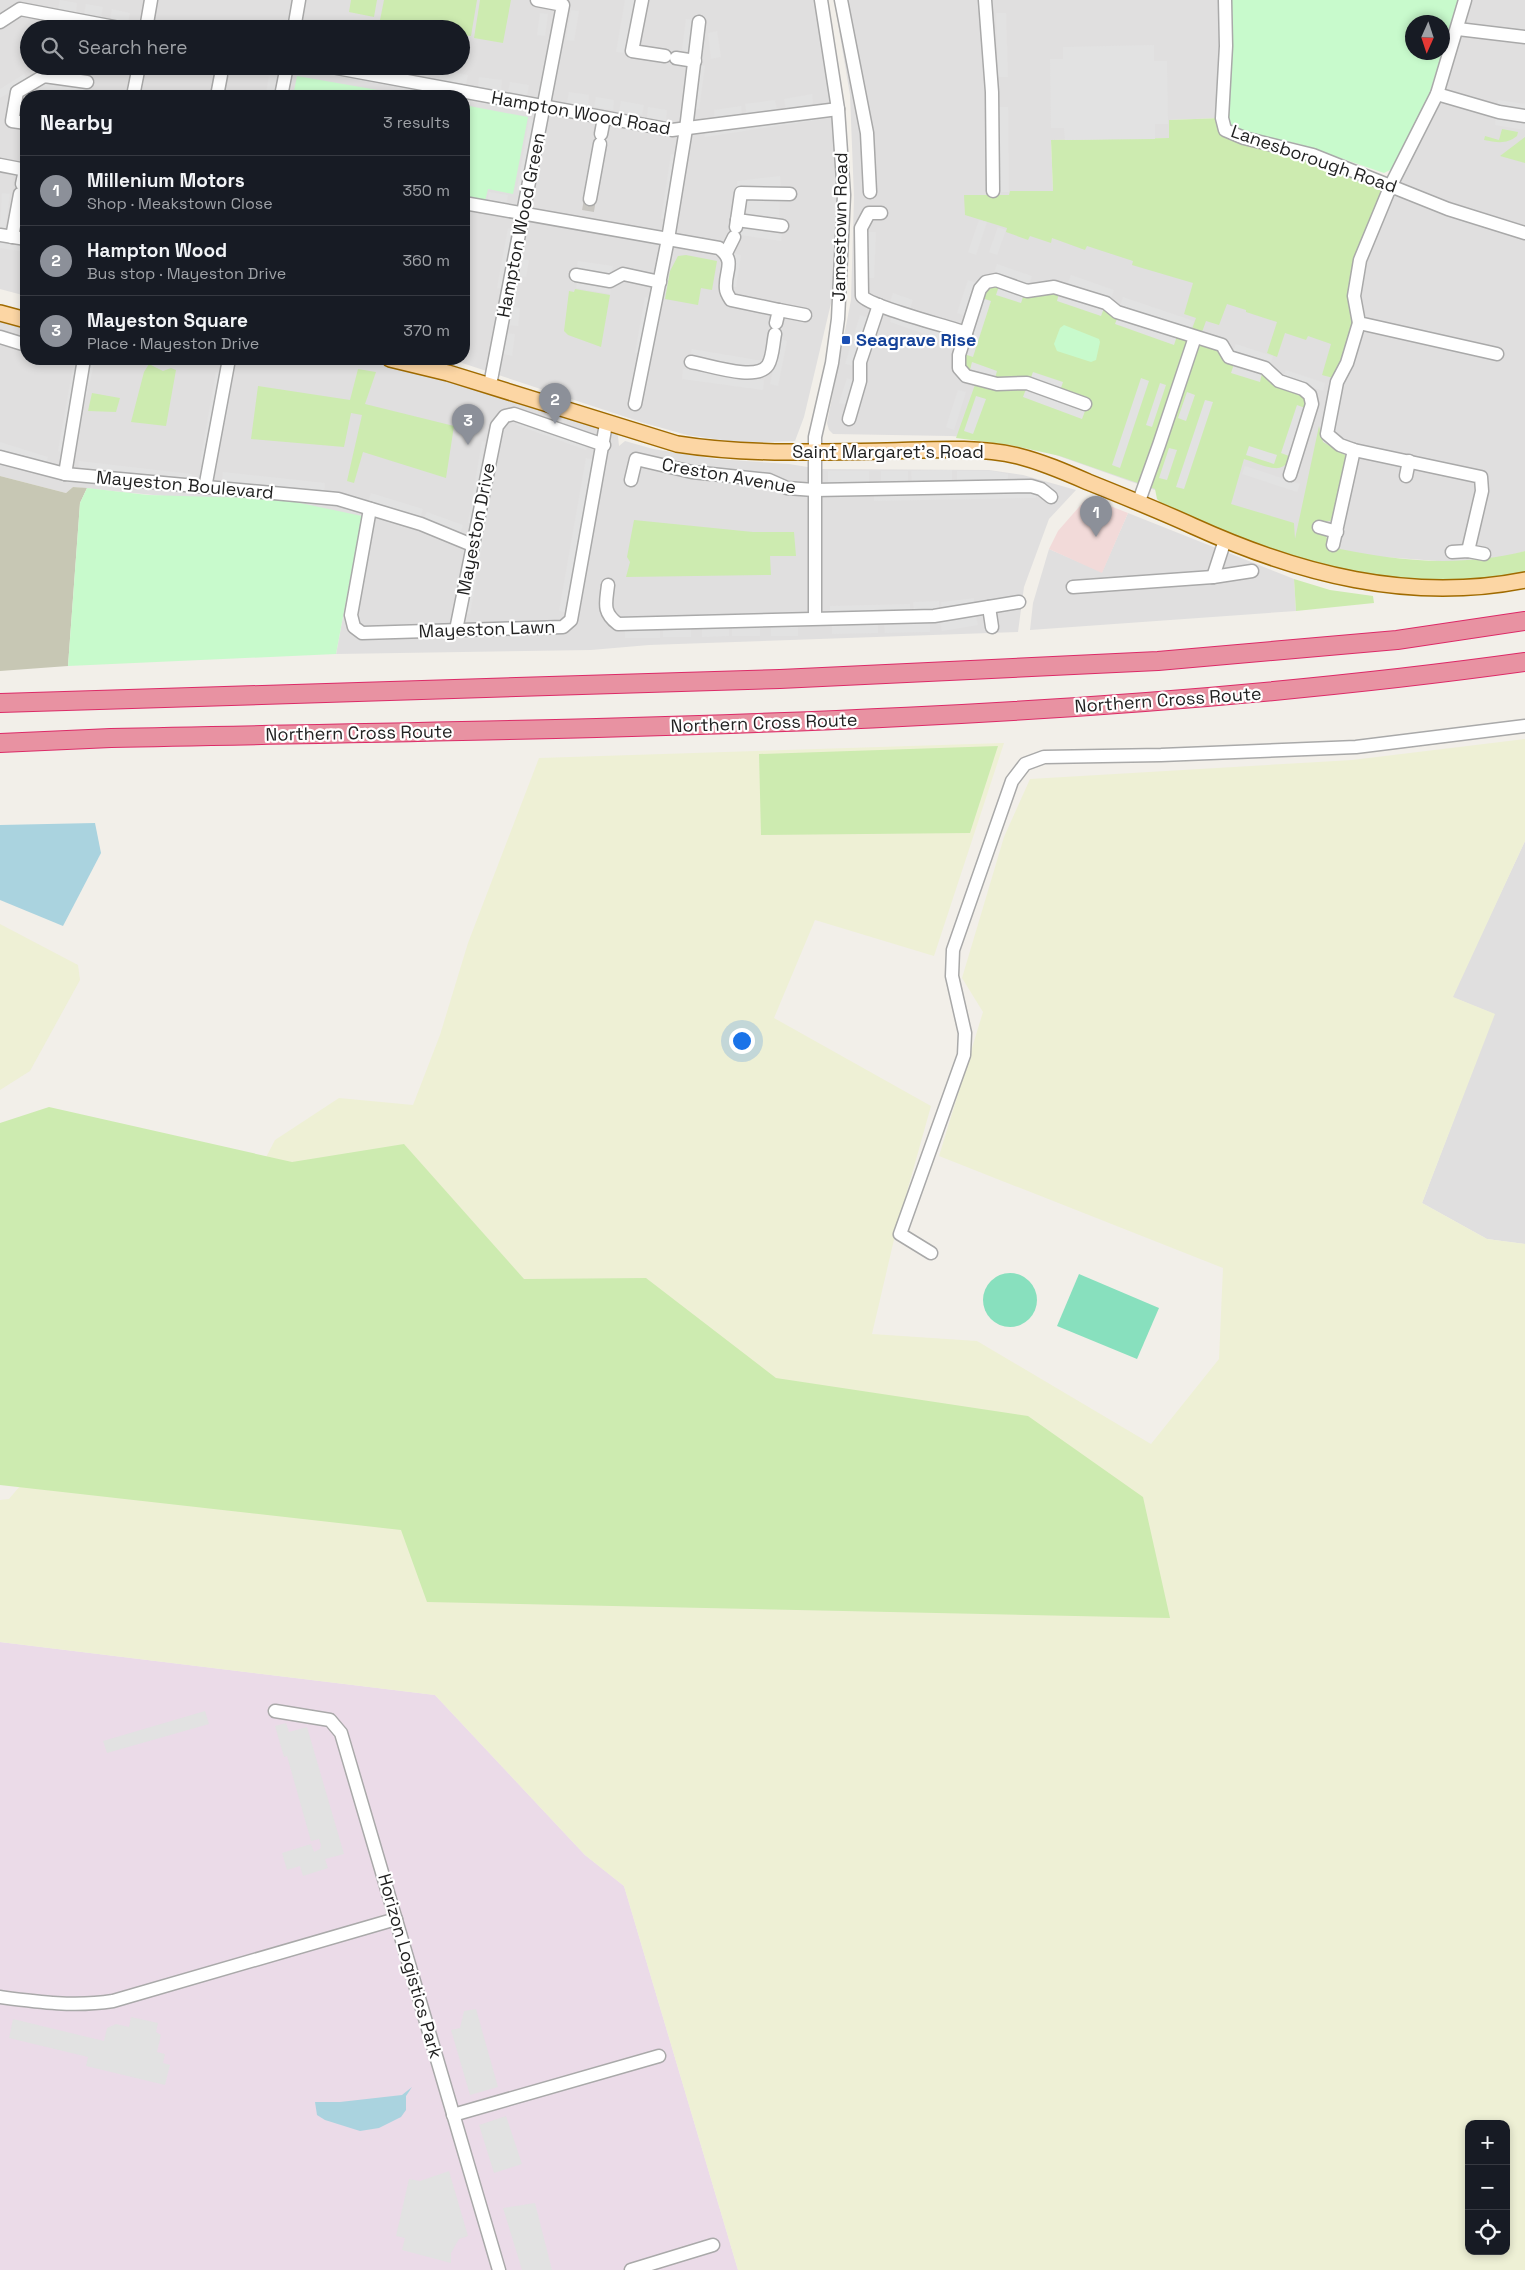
<!DOCTYPE html>
<html lang="en">
<head>
<meta charset="utf-8">
<style>
	:root { --surface:#171b24; --page:#242831; --text:#f1f3f6; --muted:#9ea1a6; --line:#363941; --accent:#8c9099 }
	body { margin:0; font-family:"Space Grotesk",sans-serif; background:var(--page); color:var(--text) }
	.controls { position:absolute; right:15px; bottom:15px; display:grid; overflow:hidden; border-radius:10px; box-shadow:0 2px 8px #0003 }
	.controls button { width:45px; height:45px; display:grid; place-items:center; padding:0; border:0; border-bottom:1px solid var(--line); background:var(--surface); color:var(--text); font:25px sans-serif }
	.compass { position:absolute; left:1405px; top:15px; width:45px; height:45px; border-radius:50%; background:var(--surface); box-shadow:0 2px 8px #0003; rotate:183deg }
	.you { position:absolute; left:741px; top:1040px; width:18px; height:18px; margin:-12px; border:4px solid #fff; border-radius:50%; background:#1a73e8; box-shadow:0 0 0 8px #1a73e833 }
	.badge { display:grid; place-items:center; width:32px; height:32px; border-radius:50%; background:var(--accent); color:#fff; font-size:16px; font-weight:700 }
	.pin { position:absolute; translate:-50% -41px; filter:drop-shadow(0 1px 2px #0008) }
	.pin::after { content:''; position:absolute; top:26px; width:18px; height:15px; background:inherit; clip-path:polygon(0 0,100% 0,50% 100%) }
	.list { margin:0; padding:0; list-style:none }
	h2 { display:flex; justify-content:space-between; align-items:center; height:65px; margin:0; padding:0 20px; font-size:21px }
	h2 small { font-size:16px; font-weight:400; color:var(--muted) }
	.list li { display:grid; grid-template-columns:32px 1fr auto; gap:15px; align-items:center; box-sizing:border-box; height:70px; padding:0 20px; border-top:1px solid var(--line) }
	.list b { display:block; font-size:19px; white-space:nowrap }
	.list p { margin:0; font-size:16px; white-space:nowrap; color:var(--muted) }
	.list em { font-size:16px; font-style:normal; color:var(--muted) }
	.icon { flex:none; width:28px; height:28px; fill:none; stroke:currentColor; stroke-width:2; stroke-linecap:round; stroke-linejoin:round }
	.map { position:relative; flex:none; width:1525px; height:2270px; overflow:hidden }
	.search { position:absolute; background:var(--surface); box-shadow:0 2px 8px #0003; left:20px; top:20px; width:450px; height:55px; display:flex; align-items:center; gap:12px; box-sizing:border-box; padding:0 18px; border-radius:28px; color:var(--muted); font-size:19px }
	.panel { position:absolute; background:var(--surface); box-shadow:0 2px 8px #0003; left:20px; top:90px; width:450px; height:275px; border-radius:20px }
	.map>svg:first-child { display:block }
</style>
</head>
<body>
<div class="map">
<svg width="1525" height="2270" viewBox="0 0 1525 2270">
	<rect width="100%" height="100%" fill="#f2efe9"/>
	<g fill="#e0dfdf" fill-rule="evenodd">
		<path d="M0,0H816L839,161L837,278L804,417L795,441L743,443L687,435L644,423L450,359H464V96H26V296L0,289ZM29,29H461V66H29Z"/>
		<polygon points="834,0 1222,0 1221,118 1169,120 1169,138 1051,140 1053,191 1010,191 1010,195 965,195 965,206 1018,223 1351,253 1445,91 1470,0 1525,0 1525,551 1501,558 1452,562 1369,556 1293,539 1036,448 991,439 951,436 833,434 829,430 827,423 851,300 854,197 850,95"/>
		<polygon points="26,320 26,359 390,359 617,426 619,446 625,441 653,449 678,453 716,459 789,464 820,469 989,470 1023,475 1076,490 1049,519 1024,587 1018,632 649,645 591,650 336,654 362,516 73,487 66,493 0,476 0,321"/>
		<polygon points="1128,513 1294,579 1296,611 1030,630 1033,603 1049,549 1102,572"/>
		<polygon points="1525,841 1525,1244 1487,1239 1422,1203 1494,1014 1452,997"/>
	</g>
	<polygon fill="#f2dad9" points="1090,498 1128,513 1102,573 1049,549 1058,531 1086,499"/>
	<polygon fill="#ebdbe8" points="0,1642 435,1695 585,1855 624,1886 738,2270 0,2270"/>
	<polygon fill="#c7c7b4" points="0,476 66,493 73,487 87,488 80,503 68,666 0,671"/>
	<g fill="#eef0d5" fill-rule="evenodd">
		<path d="M1525,739V841L1453,997L1495,1014L1422,1203L1487,1239L1525,1244V2270H738L624,1886L585,1855L435,1695L0,1642V1500L9,1499L217,1252L275,1140L339,1098L413,1105L440,1035L468,943L539,758L1004,743L934,956L815,920L774,1018L931,1106L896,1231L872,1334L977,1341L1151,1444L1219,1359L1223,1268L939,1156L983,1012L962,978L1004,837L1030,779L1352,760ZM1469,2124H1506V2251H1469Z"/>
		<polygon points="0,924 78,965 80,980 30,1071 0,1090"/>
	</g>
	<g fill="#cdebb0">
		<polygon points="351,0 377,0 374,17 349,12"/>
		<polygon points="384,0 477,0 471,36 461,35 461,29 428,29 380,20"/>
		<polygon points="480,0 511,0 503,43 474,38"/>
		<polygon points="1222,118 1225,130 1391,185 1360,260 1359,323 1337,379 1322,375 1331,344 1308,336 1306,340 1285,333 1277,357 1267,353 1277,322 1246,312 1246,310 1227,304 1219,325 1206,321 1202,332 1192,329 1196,318 1184,314 1193,283 1132,265 1133,261 1087,246 1085,250 1052,238 1051,243 1030,236 1028,240 1006,232 1007,228 965,215 964,195 1009,195 1010,191 1053,191 1051,140 1169,138 1169,120"/>
		<path d="M1502,129L1518,132L1517,136C1506,145 1496,142 1484,140L1485,136L1499,140Z"/>
		<polygon points="1525,137 1525,163 1500,156"/>
		<polygon points="686,255 717,261 712,290 701,288 698,305 665,299 670,271 678,256"/>
		<path d="M987,282L1026,291L1054,288L1222,345L1298,389L1310,406C1305,424 1297,471 1274,468C1264,467 1254,462 1244,459L1231,504L1294,523L1295,539L1319,426L1323,442L1345,455L1347,460L1335,516L1331,521L1321,522L1327,539V546C1392,561 1459,568 1525,551V572C1460,585 1389,584 1325,567C1269,552 1216,526 1162,504L1157,499L1155,489L1060,456L1010,445L956,438L977,379L959,368Z"/>
		<polygon points="575,289 610,295 601,347 568,335 564,331 569,291 574,292"/>
		<polygon points="149,364 163,371 171,368 176,370 166,426 131,422 144,372"/>
		<polygon points="358,369 376,372 365,404 454,426 446,478 363,452 354,483 347,481 362,415 351,413 344,447 251,439 258,386 350,400"/>
		<polygon points="92,393 120,398 116,412 88,411"/>
		<polygon points="634,520 753,532 794,532 796,556 770,556 771,575 626,577 630,562 627,557"/>
		<polygon points="1294,579 1330,590 1373,596 1374,603 1296,611"/>
		<polygon points="998,746 970,833 761,835 759,754"/>
		<polygon points="49,1107 292,1162 404,1144 524,1279 646,1278 776,1378 1028,1416 1143,1497 1170,1618 427,1602 401,1530 0,1485 0,1123"/>
	</g>
	<g fill="#c8facc">
		<polygon points="1231,0 1458,0 1443,49 1442,22 1412,22 1412,52 1442,53 1429,95 1394,168 1384,173 1299,144 1239,131 1231,127 1228,119"/>
		<polygon points="297,76 412,96 293,96"/>
		<polygon points="464,105 528,117 513,194 488,189 485,201 464,197"/>
		<polygon points="1064,325 1099,339 1100,342 1096,360 1091,362 1057,351 1054,344 1060,328"/>
		<polygon points="87,488 148,495 281,499 362,516 336,654 68,666 80,503"/>
	</g>
	<g fill="#88e0be">
		<circle cx="1010" cy="1300" r="27"/>
		<polygon points="1079,1274 1159,1308 1137,1359 1057,1326"/>
	</g>
	<g fill="#e2e2e2">
		<polygon points="60,0 77,3 76,12 58,9"/>
		<polygon points="625,0 635,0 626,53 616,52"/>
		<polygon points="86,4 103,7 101,17 84,14"/>
		<polygon points="112,9 130,13 128,22 110,19"/>
		<polygon points="571,10 579,11 574,41 566,40"/>
		<polygon points="540,13 548,14 545,36 537,35"/>
		<polygon points="996,13 1006,13 1008,77 998,77"/>
		<polygon points="686,19 695,20 690,52 682,50"/>
		<polygon points="171,20 202,25 202,29 169,29"/>
		<polygon points="717,31 721,57 711,59 708,33"/>
		<polygon points="1154,45 1154,61 1167,61 1168,124 1155,124 1155,139 1065,140 1064,128 1051,128 1050,59 1063,59 1063,47"/>
		<polygon points="701,65 705,66 699,109 695,108"/>
		<polygon points="303,66 312,66 530,106 529,112 464,100 464,96 444,96 302,70"/>
		<polygon points="400,66 429,67 428,77 399,72"/>
		<polygon points="441,70 468,75 466,84 439,80"/>
		<polygon points="24,74 28,81 0,98 0,89"/>
		<polygon points="269,76 278,77 275,95 266,94"/>
		<polygon points="479,77 502,80 501,91 478,88"/>
		<polygon points="40,82 86,89 84,96 49,91 48,96 37,96"/>
		<polygon points="510,82 529,85 527,96 508,93"/>
		<polygon points="569,92 589,95 588,106 567,103"/>
		<polygon points="812,94 813,104 786,109 784,99"/>
		<polygon points="596,97 614,100 613,110 594,107"/>
		<polygon points="775,100 777,110 747,115 745,104"/>
		<polygon points="1498,100 1525,104 1525,111 1497,107"/>
		<polygon points="621,101 644,105 642,115 619,112"/>
		<polygon points="741,106 742,116 715,120 714,110"/>
		<polygon points="648,107 667,110 666,121 647,118"/>
		<polygon points="999,107 1008,107 1009,192 1000,192"/>
		<polygon points="816,114 817,120 705,137 704,131"/>
		<polygon points="1496,117 1525,122 1525,130 1495,125"/>
		<polygon points="529,119 533,120 522,191 517,190"/>
		<polygon points="671,154 676,155 665,219 661,219"/>
		<polygon points="780,176 781,187 738,191 737,181"/>
		<polygon points="489,192 508,195 506,205 487,202"/>
		<polygon points="2,193 10,194 5,229 0,229"/>
		<polygon points="747,198 780,200 779,220 746,219"/>
		<polygon points="979,220 987,222 976,255 968,252"/>
		<polygon points="741,226 782,232 781,241 740,235"/>
		<polygon points="998,227 1006,230 997,255 989,252"/>
		<polygon points="508,228 515,229 505,289 497,288"/>
		<polygon points="867,232 876,232 874,278 865,278"/>
		<polygon points="0,239 26,243 26,252 0,248"/>
		<polygon points="735,254 741,255 736,287 730,286"/>
		<polygon points="520,259 529,260 526,277 518,276"/>
		<polygon points="578,261 613,266 611,275 576,270"/>
		<polygon points="997,264 1032,276 1029,285 994,273"/>
		<polygon points="1071,275 1114,290 1111,299 1067,284"/>
		<polygon points="578,280 611,286 610,294 576,288"/>
		<polygon points="968,280 976,283 966,316 957,313"/>
		<polygon points="999,286 1024,294 1021,303 996,295"/>
		<polygon points="893,293 913,300 910,308 890,302"/>
		<polygon points="1059,293 1104,308 1101,316 1057,301"/>
		<polygon points="645,297 650,298 640,354 635,353"/>
		<polygon points="1123,297 1194,321 1191,329 1120,306"/>
		<polygon points="982,298 991,301 973,357 964,354"/>
		<polygon points="511,306 520,308 518,326 508,325"/>
		<polygon points="893,313 948,333 945,341 890,322"/>
		<polygon points="860,315 869,318 854,366 845,364"/>
		<polygon points="1118,316 1177,336 1174,345 1115,324"/>
		<polygon points="506,333 515,334 512,356 503,354"/>
		<polygon points="780,339 787,341 778,386 770,384"/>
		<polygon points="1236,344 1273,356 1270,365 1233,352"/>
		<polygon points="692,349 763,361 761,369 690,357"/>
		<polygon points="90,359 95,359 85,403 80,402"/>
		<polygon points="74,361 79,362 62,452 58,451"/>
		<polygon points="972,362 997,371 995,378 970,370"/>
		<polygon points="1234,364 1262,373 1260,382 1231,373"/>
		<polygon points="683,369 764,380 763,390 682,379"/>
		<polygon points="1286,370 1325,383 1323,391 1283,378"/>
		<polygon points="216,372 221,373 204,463 200,462"/>
		<polygon points="1033,372 1063,382 1060,391 1030,380"/>
		<polygon points="847,378 855,381 847,405 839,403"/>
		<polygon points="1141,378 1149,381 1120,468 1112,465"/>
		<polygon points="1160,383 1166,385 1152,427 1146,425"/>
		<polygon points="1026,389 1085,411 1082,419 1023,397"/>
		<polygon points="958,390 966,392 954,430 946,427"/>
		<polygon points="1187,392 1195,395 1186,421 1178,418"/>
		<polygon points="976,396 986,399 973,434 964,431"/>
		<polygon points="1205,400 1213,402 1184,489 1176,487"/>
		<polygon points="1297,405 1305,408 1289,456 1281,453"/>
		<polygon points="518,421 587,445 586,450 516,425"/>
		<polygon points="498,432 502,433 470,614 465,613"/>
		<polygon points="482,441 485,442 472,523 468,523"/>
		<polygon points="0,442 48,457 45,467 0,453"/>
		<polygon points="1249,446 1277,455 1274,464 1246,455"/>
		<polygon points="1169,448 1177,450 1167,480 1159,478"/>
		<polygon points="586,458 595,460 568,613 559,611"/>
		<polygon points="79,461 192,474 191,483 78,470"/>
		<polygon points="1245,466 1300,484 1297,492 1242,474"/>
		<polygon points="952,470 952,480 912,481 911,471"/>
		<rect x="828" y="471" width="41" height="11"/>
		<rect x="881" y="471" width="27" height="10"/>
		<polygon points="957,471 993,471 1008,474 1008,479 957,480"/>
		<polygon points="223,472 325,483 324,493 222,482"/>
		<polygon points="1036,490 1036,498 874,501 874,493"/>
		<polygon points="371,493 423,509 420,518 368,502"/>
		<polygon points="427,512 463,525 460,534 423,520"/>
		<polygon points="974,598 974,606 942,609 941,602"/>
		<polygon points="939,601 939,610 914,611 913,602"/>
		<polygon points="910,604 910,612 830,613 830,606"/>
		<polygon points="976,616 978,625 942,631 940,622"/>
		<polygon points="930,622 930,632 885,633 884,624"/>
		<polygon points="878,624 878,633 832,634 832,625"/>
		<rect x="732" y="627" width="28" height="9"/>
		<rect x="771" y="627" width="27" height="9"/>
		<rect x="663" y="628" width="28" height="9"/>
		<polygon points="702,628 729,628 729,636 702,637"/>
		<rect x="625" y="629" width="35" height="9"/>
		<polygon points="205,1711 209,1724 107,1753 103,1741"/>
		<polygon points="286,1723 289,1732 307,1727 344,1854 325,1859 328,1868 303,1876 300,1866 287,1870 282,1853 311,1844 314,1852 320,1849 321,1845 319,1839 311,1841 287,1756 284,1757 275,1726"/>
		<polygon points="476,2009 498,2087 470,2095 451,2030 460,2028 464,2011"/>
		<polygon points="131,2017 158,2023 156,2032 161,2035 157,2052 165,2054 163,2063 170,2065 165,2085 86,2066 88,2057 9,2038 13,2019 104,2041 107,2028 116,2024 129,2027"/>
		<polygon points="506,2116 522,2164 494,2173 479,2125"/>
		<polygon points="449,2171 468,2236 459,2239 451,2253 451,2263 402,2250 405,2238 396,2236 409,2179 420,2181"/>
		<polygon points="535,2203 552,2270 522,2270 503,2208"/>
	</g>
	<g fill="#aad3df">
		<polygon points="95,823 101,853 63,926 0,900 0,825"/>
		<polygon points="412,2087 406,2096 406,2110 401,2117 379,2128 360,2131 325,2120 317,2115 315,2102 340,2102 402,2095"/>
	</g>
	<g fill="none" stroke-linecap="round" stroke-linejoin="round">
		<polyline stroke="#c8c6c1" stroke-width="12" stroke-dasharray="12 6" stroke-linecap="butt" points="588,211 590,199"/>
		<g stroke="#a9a9a9" stroke-width="15">
			<g id="minor">
				<polyline points="642,0 632,51 665,56"/>
				<polyline points="841,0 867,133 870,192"/>
				<polyline points="985,0 992,92 993,191"/>
				<polyline points="1225,0 1226,46 1222,118 1225,130 1244,138 1313,155 1448,209 1525,233"/>
				<polyline points="1465,0 1437,94 1391,185 1360,260 1354,296 1359,323 1497,354"/>
				<polyline points="0,22 20,9 125,29"/>
				<polyline points="146,29 151,0"/>
				<polyline points="294,29 299,0"/>
				<polyline points="1458,29 1525,37"/>
				<polyline points="676,58 695,61"/>
				<polyline points="326,66 672,130 838,109"/>
				<polyline points="1437,94 1499,112 1525,116"/>
				<polyline points="133,96 139,66"/>
				<polyline points="217,96 221,75"/>
				<polyline points="281,96 287,66"/>
				<polyline points="26,123 12,121 17,92 44,76 87,82"/>
				<polyline points="601,134 604,118"/>
				<polyline points="0,165 26,170"/>
				<polyline points="22,184 25,170"/>
				<polyline points="590,199 600,144"/>
				<path d="M464,203L719,248C737,262 724,271 726,289C726,292 729,297 731,300L779,310L776,323"/>
				<path d="M881,213H869L861,228L862,296C871,307 947,326 966,333"/>
				<polyline points="737,220 782,226"/>
				<polyline points="736,227 741,193 790,194"/>
				<polyline points="0,235 26,239"/>
				<polyline points="12,237 20,194"/>
				<polyline points="726,253 734,237"/>
				<polyline points="576,275 610,281 623,274 660,282"/>
				<polyline points="779,310 805,315"/>
				<polyline points="1359,323 1347,363 1337,382 1327,434 1340,445 1354,450 1481,477 1482,491 1468,551"/>
				<polyline points="0,337 26,345"/>
				<path d="M691,362C709,365 757,382 768,365C773,357 773,343 775,334"/>
				<polyline points="490,385 563,5 537,0"/>
				<polyline points="635,404 668,239 686,129 699,22"/>
				<polyline points="1085,404 1027,383 997,384 966,376 959,368 959,355 980,289 986,282 996,280 1027,291 1054,287 1106,303 1117,312 1222,345 1229,357 1265,368 1279,381 1303,389 1310,395 1312,404 1290,475"/>
				<polyline points="849,419 860,381 860,362 879,305"/>
				<polyline points="0,457 65,474 338,499 421,524 472,545"/>
				<polyline points="65,474 84,359"/>
				<polyline points="1406,476 1409,461"/>
				<polyline points="631,480 636,459 692,472 769,480 787,488 814,490 1031,486 1041,489 1051,497"/>
				<polyline points="205,488 229,359"/>
				<polyline points="1139,501 1159,445 1195,337"/>
				<polyline points="370,509 351,615 354,627 362,633 563,627 571,620 606,424"/>
				<polyline points="1319,527 1337,532"/>
				<polyline points="1333,545 1354,450"/>
				<polyline points="1452,552 1468,551 1484,554"/>
				<polyline points="1213,577 1225,540"/>
				<path d="M608,585C606,603 602,612 618,624L934,616L1019,602"/>
				<polyline points="1073,587 1213,577 1252,571"/>
				<polyline points="989,607 992,627"/>
				<polyline points="815,617 815,437 832,363 838,319 844,195 838,109 821,0"/>
				<polyline points="456,630 497,426 505,416 514,414 604,445"/>
				<polyline points="931,1253 900,1234 964,1055 965,1033 952,976 953,950 1012,781 1025,764 1044,757 1161,755 1356,747 1525,726"/>
				<polyline points="275,1711 330,1720 341,1733 499,2270"/>
				<path d="M0,1997C38,2002 74,2007 113,2001L396,1919"/>
				<polyline points="453,2115 659,2056"/>
				<polyline points="631,2270 713,2245"/>
			</g>
		</g>
		<g stroke="#a06b00" stroke-width="18">
			<g id="major">
				<polyline points="0,313 26,320"/>
				<path d="M390,359L448,373L677,444C746,455 816,452 887,451C930,450 975,446 1018,456C1042,462 1065,472 1088,482C1123,496 1158,510 1193,526C1299,574 1409,603 1525,580"/>
			</g>
		</g>
		<g stroke="#dc2a67" stroke-width="20">
			<g id="highway">
				<polyline points="0,703 780,679 1158,661 1397,640 1525,621"/>
				<path d="M0,743L111,738C583,728 1057,727 1525,662"/>
			</g>
		</g>
		<use href="#minor" stroke="#fff" stroke-width="12"/>
		<use href="#major" stroke="#fcd6a4" stroke-width="15"/>
		<use href="#highway" stroke="#e892a2" stroke-width="18"/>
	</g>
	<rect fill="#1a4fb4" stroke="#fff" stroke-width="2" x="841" y="335" width="10" height="10" rx="2.5"/>
	<g text-anchor="middle" stroke-width="4.5" stroke-linejoin="round" paint-order="stroke">
		<g font-size="18" fill="#222" stroke="#fff">
			<text transform="translate(581 113) rotate(10)" y="6">Hampton Wood Road</text>
			<text transform="translate(1314 159) rotate(19)" y="6">Lanesborough Road</text>
			<text transform="translate(521 225) rotate(-79)" y="6">Hampton Wood Green</text>
			<text transform="translate(840 227) rotate(-89)" y="6">Jamestown Road</text>
			<text x="888" y="458">Saint Margaret's Road</text>
			<text transform="translate(729 476) rotate(10)" y="6">Creston Avenue</text>
			<text transform="translate(185 485) rotate(5)" y="6">Mayeston Boulevard</text>
			<text transform="translate(476 529) rotate(-79)" y="6">Mayeston Drive</text>
			<text transform="translate(487 629) rotate(-2)" y="6">Mayeston Lawn</text>
			<text transform="translate(1168 700) rotate(-4)" y="6">Northern Cross Route</text>
			<text transform="translate(764 723) rotate(-2)" y="6">Northern Cross Route</text>
			<text transform="translate(359 733) rotate(-1)" y="6">Northern Cross Route</text>
			<text transform="translate(410 1966) rotate(74)" y="6">Horizon Logistics Park</text>
		</g>
		<g font-size="18" font-weight="bold" fill="#164399" stroke="#fff" text-anchor="start">
			<text x="856" y="346">Seagrave Rise</text>
		</g>
	</g>
</svg>
<div class="controls">
<button>+</button>
<button>−</button>
<button><svg class="icon" aria-label="locate" viewBox="0 0 24 24"><circle cx="12" cy="12" r="6"/><path d="M12 2v4M12 18v4M2 12h4M18 12h4"/></svg></button>
</div>
<svg class="compass" viewBox="-18 -18 36 36"><path d="M0-13l5 13h-10z" fill="#e53935"/><path d="M0 13l5-13h-10z" fill="#9ea1a6"/></svg>
<div class="you"></div>
<div class="pin badge" style="left:1096px;top:537px">1</div>
<div class="pin badge" style="left:555px;top:424px">2</div>
<div class="pin badge" style="left:468px;top:445px">3</div>
<div class="search"><svg class="icon" aria-label="search" viewBox="0 0 24 24"><circle cx="10" cy="10" r="6"/><path d="M15 15l6 6"/></svg>Search here</div>
<section class="panel">
<h2>Nearby<small>3 results</small></h2>
<ul class="list">
<li><span class="badge">1</span><div><b>Millenium Motors</b><p>Shop · Meakstown Close</p></div><em>350 m</em></li>
<li><span class="badge">2</span><div><b>Hampton Wood</b><p>Bus stop · Mayeston Drive</p></div><em>360 m</em></li>
<li><span class="badge">3</span><div><b>Mayeston Square</b><p>Place · Mayeston Drive</p></div><em>370 m</em></li>
</ul>
</section>
</div>
</body>
</html>
